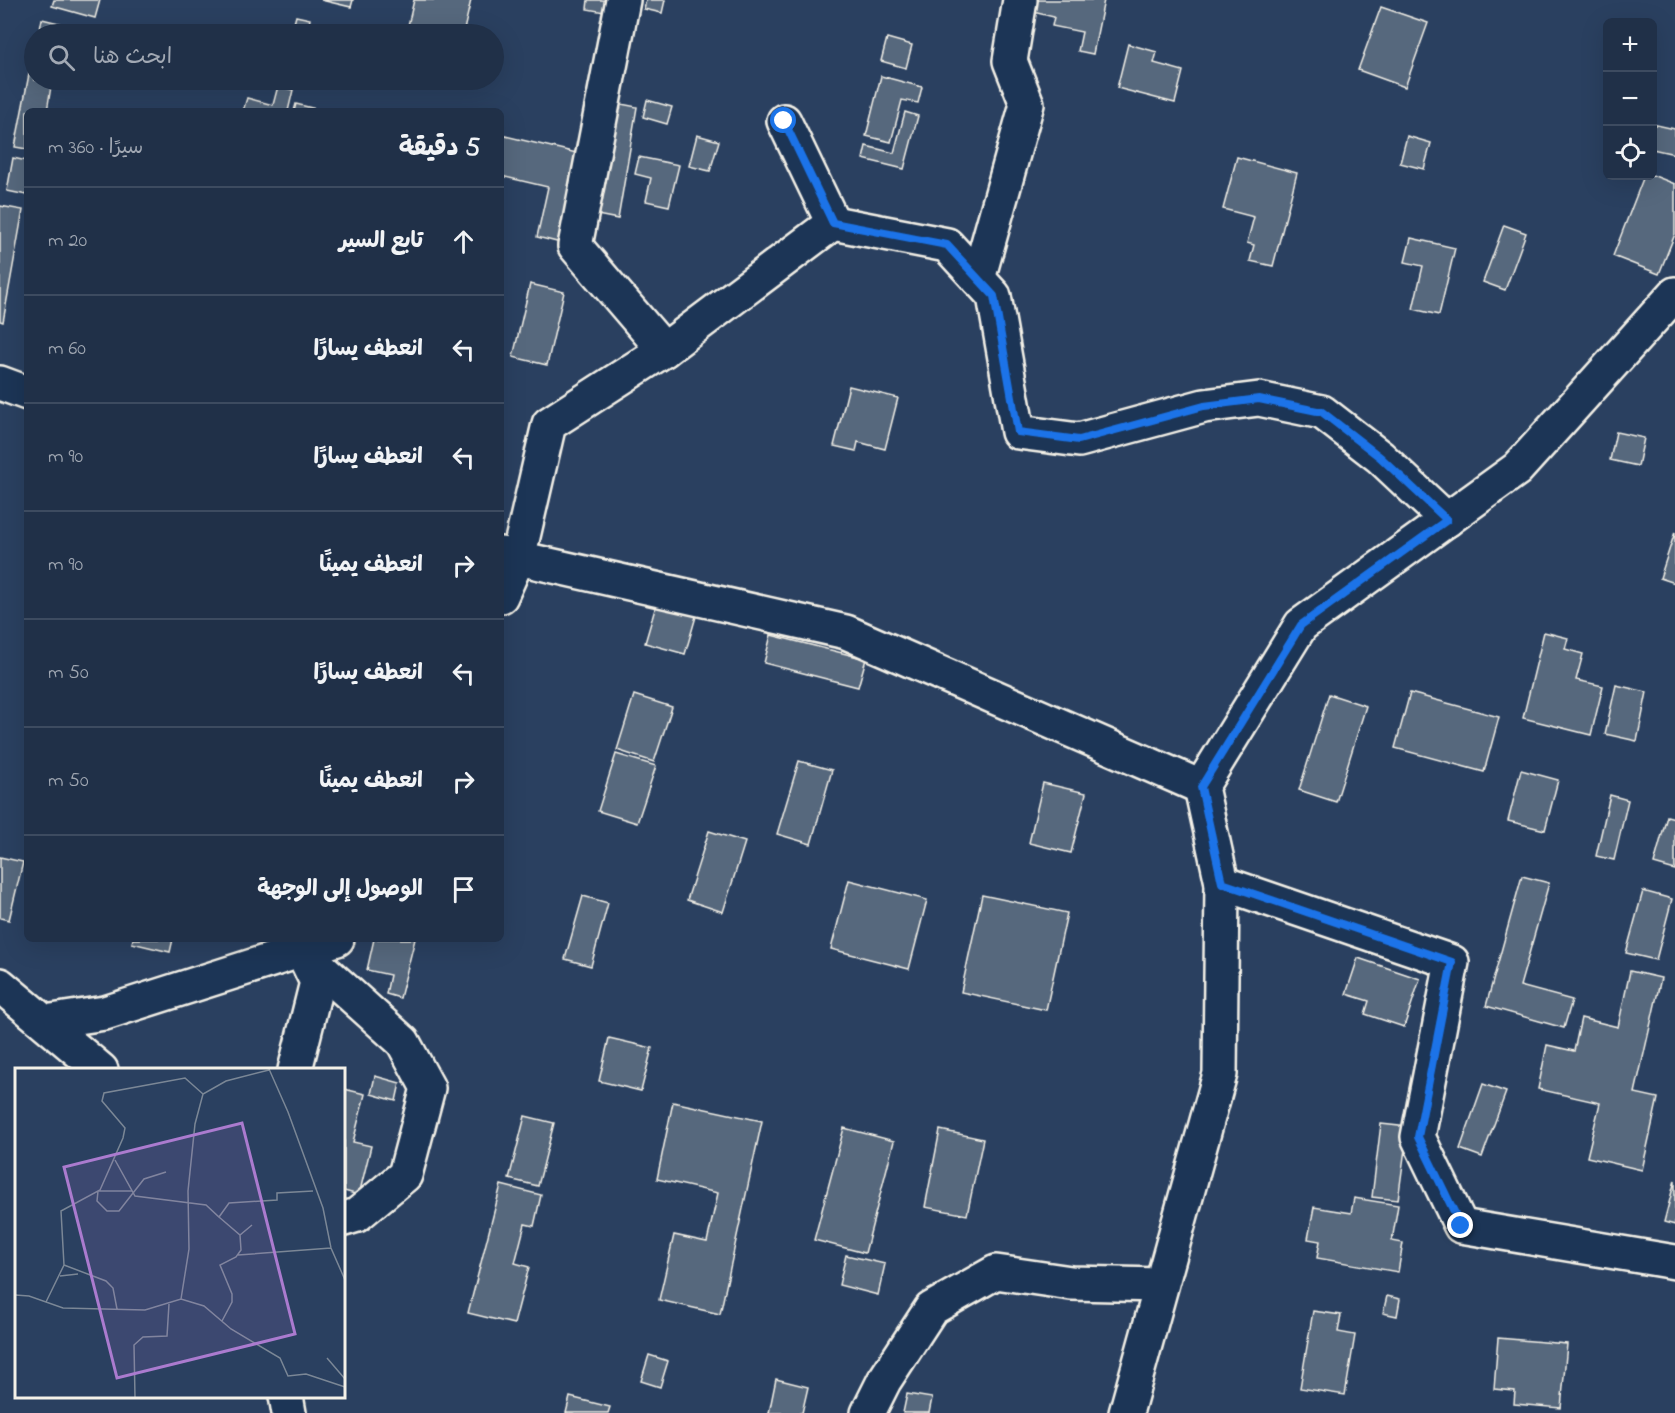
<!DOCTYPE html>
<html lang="ar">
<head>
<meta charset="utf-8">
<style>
	:root { --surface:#203048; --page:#2d3c52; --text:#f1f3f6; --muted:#a2a9b4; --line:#3d4b60 }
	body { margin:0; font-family:"Indie Flower","Playpen Sans Arabic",sans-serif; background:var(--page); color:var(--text); direction:rtl }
	.controls { position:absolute; right:18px; top:18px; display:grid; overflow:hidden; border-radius:9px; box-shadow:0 6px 24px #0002 }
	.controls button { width:54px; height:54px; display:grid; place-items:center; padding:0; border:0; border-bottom:2px solid var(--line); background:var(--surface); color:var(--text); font:30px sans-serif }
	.stop { position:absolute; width:18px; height:18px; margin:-14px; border:4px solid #1a73e8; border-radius:50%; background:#fff }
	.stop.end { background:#1a73e8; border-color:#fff; box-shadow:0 2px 6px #0008 }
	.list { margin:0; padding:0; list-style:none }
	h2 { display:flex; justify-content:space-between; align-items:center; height:78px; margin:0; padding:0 24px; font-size:26px }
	h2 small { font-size:20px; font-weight:400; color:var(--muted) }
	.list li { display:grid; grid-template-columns:39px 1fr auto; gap:18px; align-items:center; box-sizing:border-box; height:108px; padding:0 24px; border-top:2px solid var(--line) }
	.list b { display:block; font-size:22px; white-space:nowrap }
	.list em { font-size:20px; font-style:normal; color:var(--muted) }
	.icon { flex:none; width:33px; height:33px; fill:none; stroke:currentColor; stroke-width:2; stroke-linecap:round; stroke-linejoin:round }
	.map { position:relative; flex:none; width:1675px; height:1413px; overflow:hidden; direction:ltr }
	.search { position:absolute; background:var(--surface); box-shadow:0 6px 24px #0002; left:24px; top:24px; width:480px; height:66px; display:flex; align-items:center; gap:15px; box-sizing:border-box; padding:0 21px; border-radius:33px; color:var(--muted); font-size:22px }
	.panel { position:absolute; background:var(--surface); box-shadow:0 6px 24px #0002; left:24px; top:108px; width:480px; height:834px; border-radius:9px; direction:rtl }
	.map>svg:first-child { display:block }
</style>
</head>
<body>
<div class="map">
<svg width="1675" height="1413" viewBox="0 0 1675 1413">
	<rect width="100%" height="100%" fill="#2a4060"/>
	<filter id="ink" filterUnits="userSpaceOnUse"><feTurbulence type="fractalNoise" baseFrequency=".0167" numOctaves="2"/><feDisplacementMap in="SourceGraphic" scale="12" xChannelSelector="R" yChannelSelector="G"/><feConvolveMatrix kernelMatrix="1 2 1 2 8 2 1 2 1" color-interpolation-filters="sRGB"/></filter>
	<g filter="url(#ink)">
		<g fill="#56677d" stroke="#f4f1e8" stroke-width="1.5">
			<polygon points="54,0 100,0 95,18 52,6"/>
			<polygon points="321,0 353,0 351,7"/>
			<polygon points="414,0 471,0 463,34 406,34"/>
			<polygon points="588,0 607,0 604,12 587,9"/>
			<polygon points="646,0 665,0 662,13 644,9"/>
			<polygon points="1035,0 1104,0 1093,54 1078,51 1082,32 1052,26 1054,17 1033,12"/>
			<polygon points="1381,7 1428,23 1405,87 1358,70"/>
			<polygon points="296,16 310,19 307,34 291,34"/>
			<polygon points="42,19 92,31 91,34 39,34"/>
			<polygon points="887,38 912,45 906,68 881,61"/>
			<polygon points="1128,44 1157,52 1154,63 1183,71 1175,103 1117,88"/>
			<polygon points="30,69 34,70 34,80 52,80 47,111 27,111 27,149 15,147"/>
			<polygon points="881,76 922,87 918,103 902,100 891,142 866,136"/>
			<polygon points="278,86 293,90 288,111 243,111 247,98 273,105"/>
			<polygon points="647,100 672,107 667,124 643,117"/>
			<polygon points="616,103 637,107 618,219 597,215"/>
			<polygon points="296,104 324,111 294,111"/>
			<polygon points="905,112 918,116 904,169 863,159 866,146 894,153"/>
			<polygon points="1652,124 1675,129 1675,154 1652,149"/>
			<polygon points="501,135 581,154 561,243 537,237 548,187 501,176"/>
			<polygon points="697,135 719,141 710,171 689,166"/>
			<polygon points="1407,136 1431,143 1424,169 1400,163"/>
			<polygon points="639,157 679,165 669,206 646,201 651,178 635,174"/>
			<polygon points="1237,157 1297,173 1273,266 1250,261 1254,245 1247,243 1254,217 1223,209"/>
			<polygon points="13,158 27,161 27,195 7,191"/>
			<polygon points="1652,175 1675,184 1675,234 1659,274 1613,256 1644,176"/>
			<polygon points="0,206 23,210 3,322 0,321"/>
			<polygon points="1504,225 1526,233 1505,290 1483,282"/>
			<polygon points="1411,238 1455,248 1439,315 1413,309 1423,266 1405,262"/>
			<polygon points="530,284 564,292 547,365 513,357"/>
			<polygon points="849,386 898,398 885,449 858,442 856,451 834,446"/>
			<polygon points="1616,432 1644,438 1638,466 1610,460"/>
			<polygon points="1675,532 1675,583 1660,578"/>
			<polygon points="657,602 697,613 685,654 645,643"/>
			<polygon points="1544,632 1568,638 1565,649 1583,654 1576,680 1603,686 1591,735 1523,718"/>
			<polygon points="771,635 866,659 858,687 764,663"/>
			<polygon points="1616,685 1647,692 1637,741 1605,734"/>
			<polygon points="1410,693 1499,717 1484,772 1395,748"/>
			<polygon points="1329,694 1366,706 1336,802 1299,790"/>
			<polygon points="634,695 672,707 654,762 617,750"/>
			<polygon points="616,754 656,766 637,823 598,811"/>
			<polygon points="799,761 832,770 811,844 777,834"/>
			<polygon points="1521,770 1558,780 1545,830 1508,821"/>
			<polygon points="1043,783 1086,793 1071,853 1029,843"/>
			<polygon points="1610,795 1628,800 1614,860 1596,856"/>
			<polygon points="1667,816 1675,818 1675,870 1654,864"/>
			<polygon points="709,831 745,842 723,912 687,900"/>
			<polygon points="0,857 23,862 9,920 0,918"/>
			<polygon points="1522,876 1549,883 1520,986 1572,1000 1564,1028 1486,1006"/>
			<polygon points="849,880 927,900 909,969 831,949"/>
			<polygon points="1643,891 1672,899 1656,960 1626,953"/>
			<polygon points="982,895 1067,913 1046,1010 961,992"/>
			<polygon points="583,896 608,903 591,966 565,959"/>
			<polygon points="133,939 173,939 170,952 132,943"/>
			<polygon points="374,939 415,939 400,998 386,994 390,975 367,970"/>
			<polygon points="1358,958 1420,979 1404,1027 1365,1014 1369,1001 1346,994"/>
			<polygon points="1630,971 1661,978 1635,1093 1658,1098 1642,1170 1587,1157 1600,1103 1538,1089 1547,1045 1574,1051 1581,1018 1618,1027"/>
			<polygon points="609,1038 652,1048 641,1091 599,1081"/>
			<polygon points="375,1076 400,1083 396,1101 371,1094"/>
			<polygon points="1483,1084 1506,1092 1482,1157 1460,1149"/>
			<polygon points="344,1089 365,1094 353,1142 371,1146 359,1195 344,1191"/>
			<polygon points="673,1102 762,1121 720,1314 659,1300 674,1235 707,1242 718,1193 657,1179"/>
			<polygon points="525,1116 554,1123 538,1186 509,1179"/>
			<polygon points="1381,1124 1408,1127 1398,1200 1372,1197"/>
			<polygon points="844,1128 894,1141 865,1253 814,1240"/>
			<polygon points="940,1130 983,1139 967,1215 925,1207"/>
			<polygon points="1675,1180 1675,1225 1664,1222"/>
			<polygon points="501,1185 541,1195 534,1226 525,1224 515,1263 529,1267 514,1324 468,1313"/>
			<polygon points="1354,1198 1398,1205 1392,1241 1403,1243 1398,1272 1317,1258 1320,1241 1308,1239 1314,1207 1351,1213"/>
			<polygon points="846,1255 885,1264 878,1295 839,1285"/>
			<polygon points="1387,1296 1400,1299 1397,1316 1383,1313"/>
			<polygon points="1313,1311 1341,1315 1338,1332 1355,1335 1345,1395 1300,1388"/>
			<polygon points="1498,1338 1567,1344 1561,1408 1514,1404 1515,1391 1494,1389"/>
			<polygon points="649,1355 668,1361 660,1387 641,1381"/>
			<polygon points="776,1379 808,1387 802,1413 769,1413"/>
			<polygon points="907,1394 932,1398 929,1413 903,1413"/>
			<polygon points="570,1397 610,1407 608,1413 566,1413"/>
		</g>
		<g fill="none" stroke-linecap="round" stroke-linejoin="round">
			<g stroke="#f4f1e8" stroke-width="38">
				<g id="minor">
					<polyline points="833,223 947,245 994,296 1018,432 1079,440 1204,406 1259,399 1322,412 1380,457 1447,520"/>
					<polyline points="978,279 1027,104 1010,61 1020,0"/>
					<polyline points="664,350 833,223 784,121"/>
					<polyline points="0,383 27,393"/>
					<polyline points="501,554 846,632 1201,787"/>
					<polyline points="501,596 518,558 549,424 664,350 575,246 623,0"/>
					<polyline points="1222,883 1452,962 1418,1137 1461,1226 1675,1262"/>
					<polyline points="302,951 403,1042 428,1088 405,1175 357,1215 344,1219"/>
					<polyline points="0,985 101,1070"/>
					<polyline points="45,1022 105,1013 337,939"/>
					<polyline points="295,1070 317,982 302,951"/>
					<polyline points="286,1396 289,1413"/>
					<polyline points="868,1413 884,1381 931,1309 996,1272 1071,1283 1161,1285"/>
					<polyline points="1126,1413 1220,1074 1222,883 1201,787 1301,625 1517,469 1675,294"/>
				</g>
			</g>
			<use href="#minor" stroke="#1d3557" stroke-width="33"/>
		</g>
	</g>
	<g fill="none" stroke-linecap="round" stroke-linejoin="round" filter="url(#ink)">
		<polyline stroke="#1a73e8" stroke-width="8" points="784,121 833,223 947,245 994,296 1018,432 1079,440 1204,406 1259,399 1322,412 1380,457 1447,520 1301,625 1201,787 1222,883 1452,962 1418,1137 1461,1226"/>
	</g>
	<g transform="translate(15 1068)">
		<rect width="330" height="330" fill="#2a4060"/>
		<path fill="none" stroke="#7b8796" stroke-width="1.5" d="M254,1L273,44L308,140L316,180L330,212M100,92L120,128L191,137L204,149L214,135L262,132V125L298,123M117,123H83L82,133L92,143H104L129,111L151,104M204,149L225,167L237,157M223,187L316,180M49,197L91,213L98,220L102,241M45,208L63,206M0,227L14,228L48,240L130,242L166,231L189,238L216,261L265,290L273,308L291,306L330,319M166,231L174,181L173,123L180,56L188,26L211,13L254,2M31,234L49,197L46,143L85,122L108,70L110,60L87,33L89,25L170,10L188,26M207,253L217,234V226L205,197L221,189L226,182L225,167M312,290L330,311M120,329L119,277L128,269L152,268L154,236"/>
		<path fill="#ab7bcf" fill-opacity="0.15" stroke="#ab7bcf" stroke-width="3" d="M227,55L280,266L102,310L49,99Z"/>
		<rect width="330" height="330" fill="none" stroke="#f4f1e8" stroke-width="3"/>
	</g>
</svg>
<div class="controls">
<button>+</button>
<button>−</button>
<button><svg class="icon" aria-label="locate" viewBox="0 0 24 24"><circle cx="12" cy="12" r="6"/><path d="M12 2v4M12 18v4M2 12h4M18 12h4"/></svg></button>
</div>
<div class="stop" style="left:784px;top:121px"></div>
<div class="stop end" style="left:1461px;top:1226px"></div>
<div class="search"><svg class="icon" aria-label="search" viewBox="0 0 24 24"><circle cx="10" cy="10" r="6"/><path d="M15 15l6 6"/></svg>ابحث هنا</div>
<section class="panel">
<h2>5 دقيقة<small>سيرًا · 360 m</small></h2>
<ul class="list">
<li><svg class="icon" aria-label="ahead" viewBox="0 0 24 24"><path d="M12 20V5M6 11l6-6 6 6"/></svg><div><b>تابع السير</b></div><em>20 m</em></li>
<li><svg class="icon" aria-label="left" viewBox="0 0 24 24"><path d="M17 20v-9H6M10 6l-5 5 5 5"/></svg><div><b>انعطف يسارًا</b></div><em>60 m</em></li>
<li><svg class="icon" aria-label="left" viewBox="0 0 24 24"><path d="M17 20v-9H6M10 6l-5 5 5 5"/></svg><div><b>انعطف يسارًا</b></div><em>90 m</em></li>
<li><svg class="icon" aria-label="right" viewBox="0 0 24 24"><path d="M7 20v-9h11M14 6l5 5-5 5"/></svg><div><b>انعطف يمينًا</b></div><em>90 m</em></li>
<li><svg class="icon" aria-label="left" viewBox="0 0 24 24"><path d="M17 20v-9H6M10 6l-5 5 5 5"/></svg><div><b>انعطف يسارًا</b></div><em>50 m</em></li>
<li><svg class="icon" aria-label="right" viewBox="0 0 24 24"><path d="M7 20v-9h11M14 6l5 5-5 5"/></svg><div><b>انعطف يمينًا</b></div><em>50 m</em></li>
<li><svg class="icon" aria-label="arrive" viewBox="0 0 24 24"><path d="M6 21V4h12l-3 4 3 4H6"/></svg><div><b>الوصول إلى الوجهة</b></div></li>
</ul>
</section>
</div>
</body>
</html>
